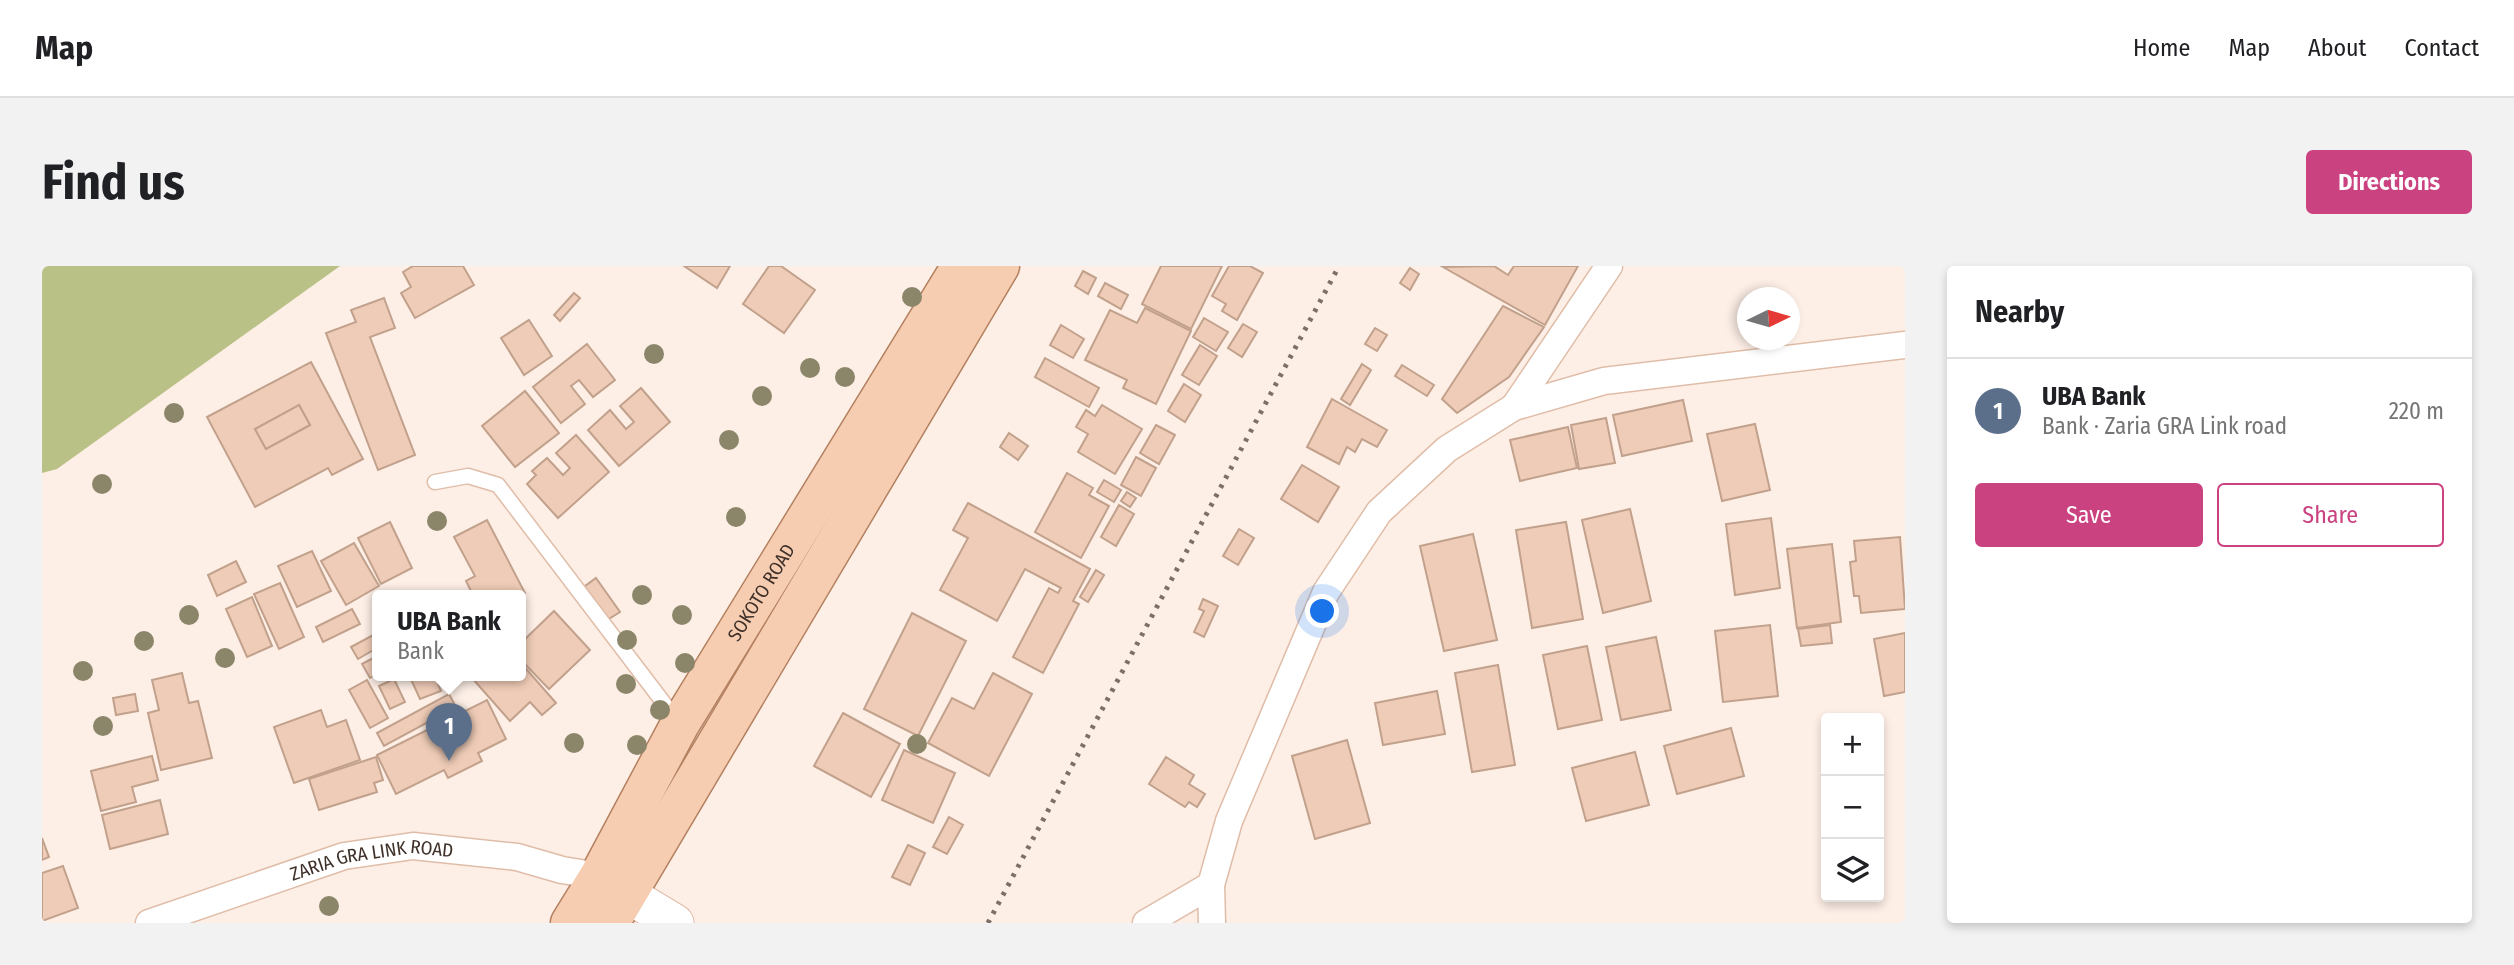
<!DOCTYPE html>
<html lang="en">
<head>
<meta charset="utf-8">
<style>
	:root { --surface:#fff; --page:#f2f2f2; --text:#202124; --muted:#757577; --line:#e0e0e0; --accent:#ca4280 }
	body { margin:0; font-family:"Fira Sans Condensed",sans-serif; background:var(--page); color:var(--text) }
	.controls { position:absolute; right:21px; bottom:21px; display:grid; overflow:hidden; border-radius:7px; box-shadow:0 4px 10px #0003 }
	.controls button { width:63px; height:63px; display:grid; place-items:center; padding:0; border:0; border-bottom:2px solid var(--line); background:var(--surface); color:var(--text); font:35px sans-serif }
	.compass { position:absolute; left:1695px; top:21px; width:63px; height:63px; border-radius:50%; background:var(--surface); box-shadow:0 4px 10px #0003; rotate:85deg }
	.you { position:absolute; left:1281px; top:346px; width:24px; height:24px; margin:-18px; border:5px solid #fff; border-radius:50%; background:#1a73e8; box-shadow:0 0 0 10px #1a73e833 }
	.badge { display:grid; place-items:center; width:46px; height:46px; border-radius:50%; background:var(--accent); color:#fff; font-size:23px; font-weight:700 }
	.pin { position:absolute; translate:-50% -58px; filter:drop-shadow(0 2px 4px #0008) }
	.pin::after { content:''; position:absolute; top:37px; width:24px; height:21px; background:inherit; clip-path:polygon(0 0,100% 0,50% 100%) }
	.popup { position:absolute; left:330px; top:324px; width:154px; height:91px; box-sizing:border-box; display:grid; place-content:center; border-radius:7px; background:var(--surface); filter:drop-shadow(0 2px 5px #0005); font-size:23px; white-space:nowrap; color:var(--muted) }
	.popup b { font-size:26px; color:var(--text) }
	.popup::after { content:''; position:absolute; left:50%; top:100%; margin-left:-14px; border:14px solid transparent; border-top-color:var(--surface) }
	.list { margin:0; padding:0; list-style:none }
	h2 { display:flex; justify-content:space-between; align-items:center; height:91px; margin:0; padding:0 28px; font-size:30px }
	h2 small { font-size:23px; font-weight:400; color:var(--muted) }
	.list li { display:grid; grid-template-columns:46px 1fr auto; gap:21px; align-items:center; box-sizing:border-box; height:105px; padding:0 28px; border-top:2px solid var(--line) }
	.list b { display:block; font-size:26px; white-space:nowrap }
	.list p { margin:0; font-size:23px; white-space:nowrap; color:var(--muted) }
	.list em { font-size:23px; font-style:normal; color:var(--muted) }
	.actions { display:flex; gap:14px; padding:21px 28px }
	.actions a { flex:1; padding:16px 0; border:2px solid var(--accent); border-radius:7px; text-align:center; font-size:24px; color:var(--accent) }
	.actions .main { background:var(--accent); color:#fff }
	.icon { flex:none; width:38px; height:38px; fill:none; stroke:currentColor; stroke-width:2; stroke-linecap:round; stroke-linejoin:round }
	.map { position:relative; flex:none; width:1863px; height:657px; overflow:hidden; border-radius:7px }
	header { display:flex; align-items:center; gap:42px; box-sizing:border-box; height:98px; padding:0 35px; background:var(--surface); border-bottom:2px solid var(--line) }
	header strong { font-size:33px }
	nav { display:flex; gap:38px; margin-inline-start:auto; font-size:24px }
	.intro { display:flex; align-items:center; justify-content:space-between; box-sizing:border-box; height:168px; padding:0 42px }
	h1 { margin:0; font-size:49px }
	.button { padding:18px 32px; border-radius:7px; background:var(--accent); color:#fff; font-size:24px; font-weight:700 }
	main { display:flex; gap:42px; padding:0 42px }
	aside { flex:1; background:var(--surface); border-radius:7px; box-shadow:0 4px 10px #0003 }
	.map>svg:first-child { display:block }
</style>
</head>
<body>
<header>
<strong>Map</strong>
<nav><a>Home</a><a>Map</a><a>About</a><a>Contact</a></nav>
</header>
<div class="intro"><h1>Find us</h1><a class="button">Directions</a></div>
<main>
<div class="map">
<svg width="1863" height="657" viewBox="0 0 1863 657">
	<rect width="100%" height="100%" fill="#fdefe6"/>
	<polygon fill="#bac186" points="0,0 298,0 15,203 0,207"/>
	<g fill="#efccb7" stroke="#c2a18c" stroke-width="2" fill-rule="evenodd">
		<polygon points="371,0 421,0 432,19 373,52 359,27 369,21 361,6"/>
		<polygon points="642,0 688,0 675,22"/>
		<polygon points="727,0 739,0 773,24 742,67 701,38"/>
		<polygon points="1119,0 1180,0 1149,63 1100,38"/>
		<polygon points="1187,0 1208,0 1221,7 1195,54 1180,45 1184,38 1170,30"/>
		<polygon points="1452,0 1466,9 1472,0 1536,0 1503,59 1401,1"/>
		<polygon points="1368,2 1377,8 1368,24 1358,17"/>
		<polygon points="1041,5 1054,12 1046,28 1033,20"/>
		<polygon points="1063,17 1086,29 1079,43 1056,30"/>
		<polygon points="532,27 538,32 518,55 512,49"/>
		<polygon points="342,32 353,62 328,71 373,189 336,204 284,67 314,56 309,44"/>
		<polygon points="1461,40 1502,61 1467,111 1415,147 1400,133"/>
		<polygon points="1103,42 1149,65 1114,138 1081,122 1085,114 1043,94 1068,44 1095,57"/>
		<polygon points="1162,52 1186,66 1174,85 1151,71"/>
		<polygon points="487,54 510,90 482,109 459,72"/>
		<polygon points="1201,58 1215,66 1200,91 1186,82"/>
		<polygon points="1019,59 1042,73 1031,92 1008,79"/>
		<polygon points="1333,62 1345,69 1335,85 1323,78"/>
		<polygon points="545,78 573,114 551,131 537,114 529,120 543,138 519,157 491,121"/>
		<polygon points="1158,79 1175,90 1157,119 1140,109"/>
		<polygon points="1003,92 1057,122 1047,141 993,111"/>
		<path d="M269,96L321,193L290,209L286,202L213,241L165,151ZM257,139L268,159L224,183L213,163Z"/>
		<polygon points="1320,98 1329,104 1308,139 1299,133"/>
		<polygon points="1360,99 1392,119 1385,130 1353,110"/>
		<polygon points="1142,118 1159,129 1143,156 1126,145"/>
		<polygon points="599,122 628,156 577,200 546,164 568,144 584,163 592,156 578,140"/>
		<polygon points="483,125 517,167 473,201 440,160"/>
		<polygon points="1290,133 1345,164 1335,181 1320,173 1313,186 1305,181 1297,198 1265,181"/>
		<polygon points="1641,134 1650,175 1580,190 1571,149"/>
		<polygon points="257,139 268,159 224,183 213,163"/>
		<polygon points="1060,139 1100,163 1073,208 1036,186 1046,168 1034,161 1044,144 1053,150"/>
		<polygon points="1564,152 1573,197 1537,203 1529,159"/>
		<polygon points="1713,158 1728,224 1680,235 1665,168"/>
		<polygon points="1114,159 1133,169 1117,198 1098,187"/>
		<polygon points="1526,161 1535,202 1478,215 1468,174"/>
		<polygon points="967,167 986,180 976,194 958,181"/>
		<polygon points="534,169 567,206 516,252 485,218 494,209 490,205 505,192 521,209 528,202 514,187"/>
		<polygon points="1094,191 1114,202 1099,230 1079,219"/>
		<polygon points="1260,199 1297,221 1276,256 1239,233"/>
		<polygon points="1025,207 1051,222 1047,229 1067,240 1039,292 993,266"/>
		<polygon points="1062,214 1079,224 1072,236 1055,226"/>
		<polygon points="1085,226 1094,232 1088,241 1079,235"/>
		<polygon points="926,237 1048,303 1031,335 1037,338 1001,407 971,391 1007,322 1016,327 1019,322 983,303 955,355 898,324 926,272 911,264"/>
		<polygon points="1077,239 1092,248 1074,280 1059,271"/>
		<polygon points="1588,243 1609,335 1561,347 1540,254"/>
		<polygon points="1729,252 1738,322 1693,329 1684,258"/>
		<polygon points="445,254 483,327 479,329 431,329 424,315 433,310 412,271"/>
		<polygon points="348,256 370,302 339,318 316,272"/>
		<polygon points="1524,256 1541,353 1490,362 1474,264"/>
		<polygon points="1197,263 1212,272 1196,299 1181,290"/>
		<polygon points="1431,268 1455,374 1402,385 1378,280"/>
		<polygon points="1858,271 1863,343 1819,347 1817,330 1812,330 1808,296 1814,295 1812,275"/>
		<polygon points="312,277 337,320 304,339 279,295"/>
		<polygon points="1790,278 1799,356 1755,362 1745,283"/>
		<polygon points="270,285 289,325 255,341 236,300"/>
		<polygon points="194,295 204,316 175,330 166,309"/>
		<polygon points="1054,304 1062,309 1046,336 1038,331"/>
		<polygon points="554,312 578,346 562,356 539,323"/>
		<polygon points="238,317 262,371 237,383 212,328"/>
		<polygon points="210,331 230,380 205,391 184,343"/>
		<polygon points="1161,333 1176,340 1162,371 1152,366 1162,345 1157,343"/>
		<polygon points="310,343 318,358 281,376 274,361"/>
		<polygon points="512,345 548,384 507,423 479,394 479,377"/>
		<polygon points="870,347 924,375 876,470 822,443"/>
		<polygon points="1728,359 1736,430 1681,436 1673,365"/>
		<polygon points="1788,359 1790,377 1759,380 1756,363"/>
		<polygon points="335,367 335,382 316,393 309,381"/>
		<polygon points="1863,367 1863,426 1842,430 1832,373"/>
		<polygon points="1614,371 1629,444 1579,454 1564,381"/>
		<polygon points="1545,380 1560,454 1516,463 1501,389"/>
		<polygon points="335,390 335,408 328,412 320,398"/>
		<polygon points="479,397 514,437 500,449 488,436 468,455 430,412 433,409 479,409"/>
		<polygon points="1456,399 1473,499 1430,506 1413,407"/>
		<polygon points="140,407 147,437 156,435 170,492 119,504 106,447 117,444 110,414"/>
		<polygon points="951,407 990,428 947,510 886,477 910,432 932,443"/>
		<polygon points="367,409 392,409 399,425 378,433"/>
		<polygon points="352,413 363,436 348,443 337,420"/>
		<polygon points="325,414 346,452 328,462 307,424"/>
		<polygon points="1395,425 1403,468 1341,479 1333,437"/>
		<polygon points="93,428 96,445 74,449 71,432"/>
		<polygon points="407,428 414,441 342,480 335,467"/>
		<polygon points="445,434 464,473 436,487 440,495 406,512 402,504 354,528 335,489"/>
		<polygon points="279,444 285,461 304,454 318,494 252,517 232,461"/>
		<polygon points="801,447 858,478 829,531 772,500"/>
		<polygon points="1689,462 1702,510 1635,528 1622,480"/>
		<polygon points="1305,474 1328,557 1273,573 1250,490"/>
		<polygon points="862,484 913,507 891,557 840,534"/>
		<polygon points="1593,486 1607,539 1544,555 1530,502"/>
		<polygon points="110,490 116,514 90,521 94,536 59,545 49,505"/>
		<polygon points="334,491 341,514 332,517 335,526 277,544 267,513"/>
		<polygon points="1124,491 1152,509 1147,518 1163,528 1155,541 1147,536 1143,541 1107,518"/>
		<polygon points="118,534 126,568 68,583 60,549"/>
		<polygon points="907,551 921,559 905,588 891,581"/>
		<polygon points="0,572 7,591 0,594"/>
		<polygon points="866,579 883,587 868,619 850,611"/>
		<polygon points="21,600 36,642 0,655 0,607"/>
	</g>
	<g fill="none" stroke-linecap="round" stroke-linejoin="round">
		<g stroke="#e0bda8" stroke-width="17">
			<polyline id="lane" points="393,216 426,210 456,219 637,457"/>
		</g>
		<g stroke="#e0bda8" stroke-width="29">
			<g id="street">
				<polyline points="1472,141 1567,0"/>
				<path id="s1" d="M107,657L302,590L371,580L475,591L520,604L557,610"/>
				<polyline points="1104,657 1169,619"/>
				<polyline points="1170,657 1169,619 1187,555 1284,326 1337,246 1405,183 1472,141 1562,115 1863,79"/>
			</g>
		</g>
		<g stroke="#e0bda8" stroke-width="39">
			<polyline id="secondary" points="585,628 633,657"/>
		</g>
		<g stroke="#b38060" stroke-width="41">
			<g id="primary">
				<path id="s2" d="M528,657L557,610L638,458L919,0"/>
				<polyline points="568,657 958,0"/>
			</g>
		</g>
		<use href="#lane" stroke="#fff" stroke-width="14"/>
		<use href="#street" stroke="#fff" stroke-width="26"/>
		<use href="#secondary" stroke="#fff" stroke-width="37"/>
		<use href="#primary" stroke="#f7cdb2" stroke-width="38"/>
		<polyline stroke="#7d6f67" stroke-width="5" stroke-dasharray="3.5 7" stroke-linecap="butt" points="946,657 1297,0"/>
	</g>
	<g fill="#8b8669">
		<circle cx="870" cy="31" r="10"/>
		<circle cx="612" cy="88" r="10"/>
		<circle cx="768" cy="102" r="10"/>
		<circle cx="803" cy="111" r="10"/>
		<circle cx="720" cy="130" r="10"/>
		<circle cx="132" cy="147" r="10"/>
		<circle cx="687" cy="174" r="10"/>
		<circle cx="60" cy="218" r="10"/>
		<circle cx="694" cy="251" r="10"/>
		<circle cx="395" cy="255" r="10"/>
		<circle cx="600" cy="329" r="10"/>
		<circle cx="147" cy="349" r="10"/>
		<circle cx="640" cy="349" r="10"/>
		<circle cx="585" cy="374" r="10"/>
		<circle cx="102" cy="375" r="10"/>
		<circle cx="183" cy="392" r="10"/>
		<circle cx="643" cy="397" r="10"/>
		<circle cx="41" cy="405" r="10"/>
		<circle cx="584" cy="418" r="10"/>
		<circle cx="618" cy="444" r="10"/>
		<circle cx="61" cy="460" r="10"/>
		<circle cx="532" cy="477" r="10"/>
		<circle cx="875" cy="478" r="10"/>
		<circle cx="595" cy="479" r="10"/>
		<circle cx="287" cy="640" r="10"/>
	</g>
	<g text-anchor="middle" stroke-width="7" stroke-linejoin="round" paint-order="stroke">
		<g font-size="19" fill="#3f3129" stroke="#fdefe6">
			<text dy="7" stroke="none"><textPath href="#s2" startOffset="382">SOKOTO ROAD</textPath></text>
			<text dy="7" stroke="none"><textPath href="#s1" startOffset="233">ZARIA GRA LINK ROAD</textPath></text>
		</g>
	</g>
</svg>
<div class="controls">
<button>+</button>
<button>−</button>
<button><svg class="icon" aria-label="layers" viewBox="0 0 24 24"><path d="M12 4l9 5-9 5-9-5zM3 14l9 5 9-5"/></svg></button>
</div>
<svg class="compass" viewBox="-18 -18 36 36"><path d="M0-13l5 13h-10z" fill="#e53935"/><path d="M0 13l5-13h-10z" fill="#757577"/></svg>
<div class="you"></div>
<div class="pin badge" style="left:407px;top:495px;background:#5c6f8a">1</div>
<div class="popup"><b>UBA Bank</b>Bank</div>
</div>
<aside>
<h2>Nearby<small></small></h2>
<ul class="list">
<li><span class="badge" style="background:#5c6f8a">1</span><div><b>UBA Bank</b><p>Bank · Zaria GRA Link road</p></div><em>220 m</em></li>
</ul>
<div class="actions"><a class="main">Save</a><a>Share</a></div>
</aside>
</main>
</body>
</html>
